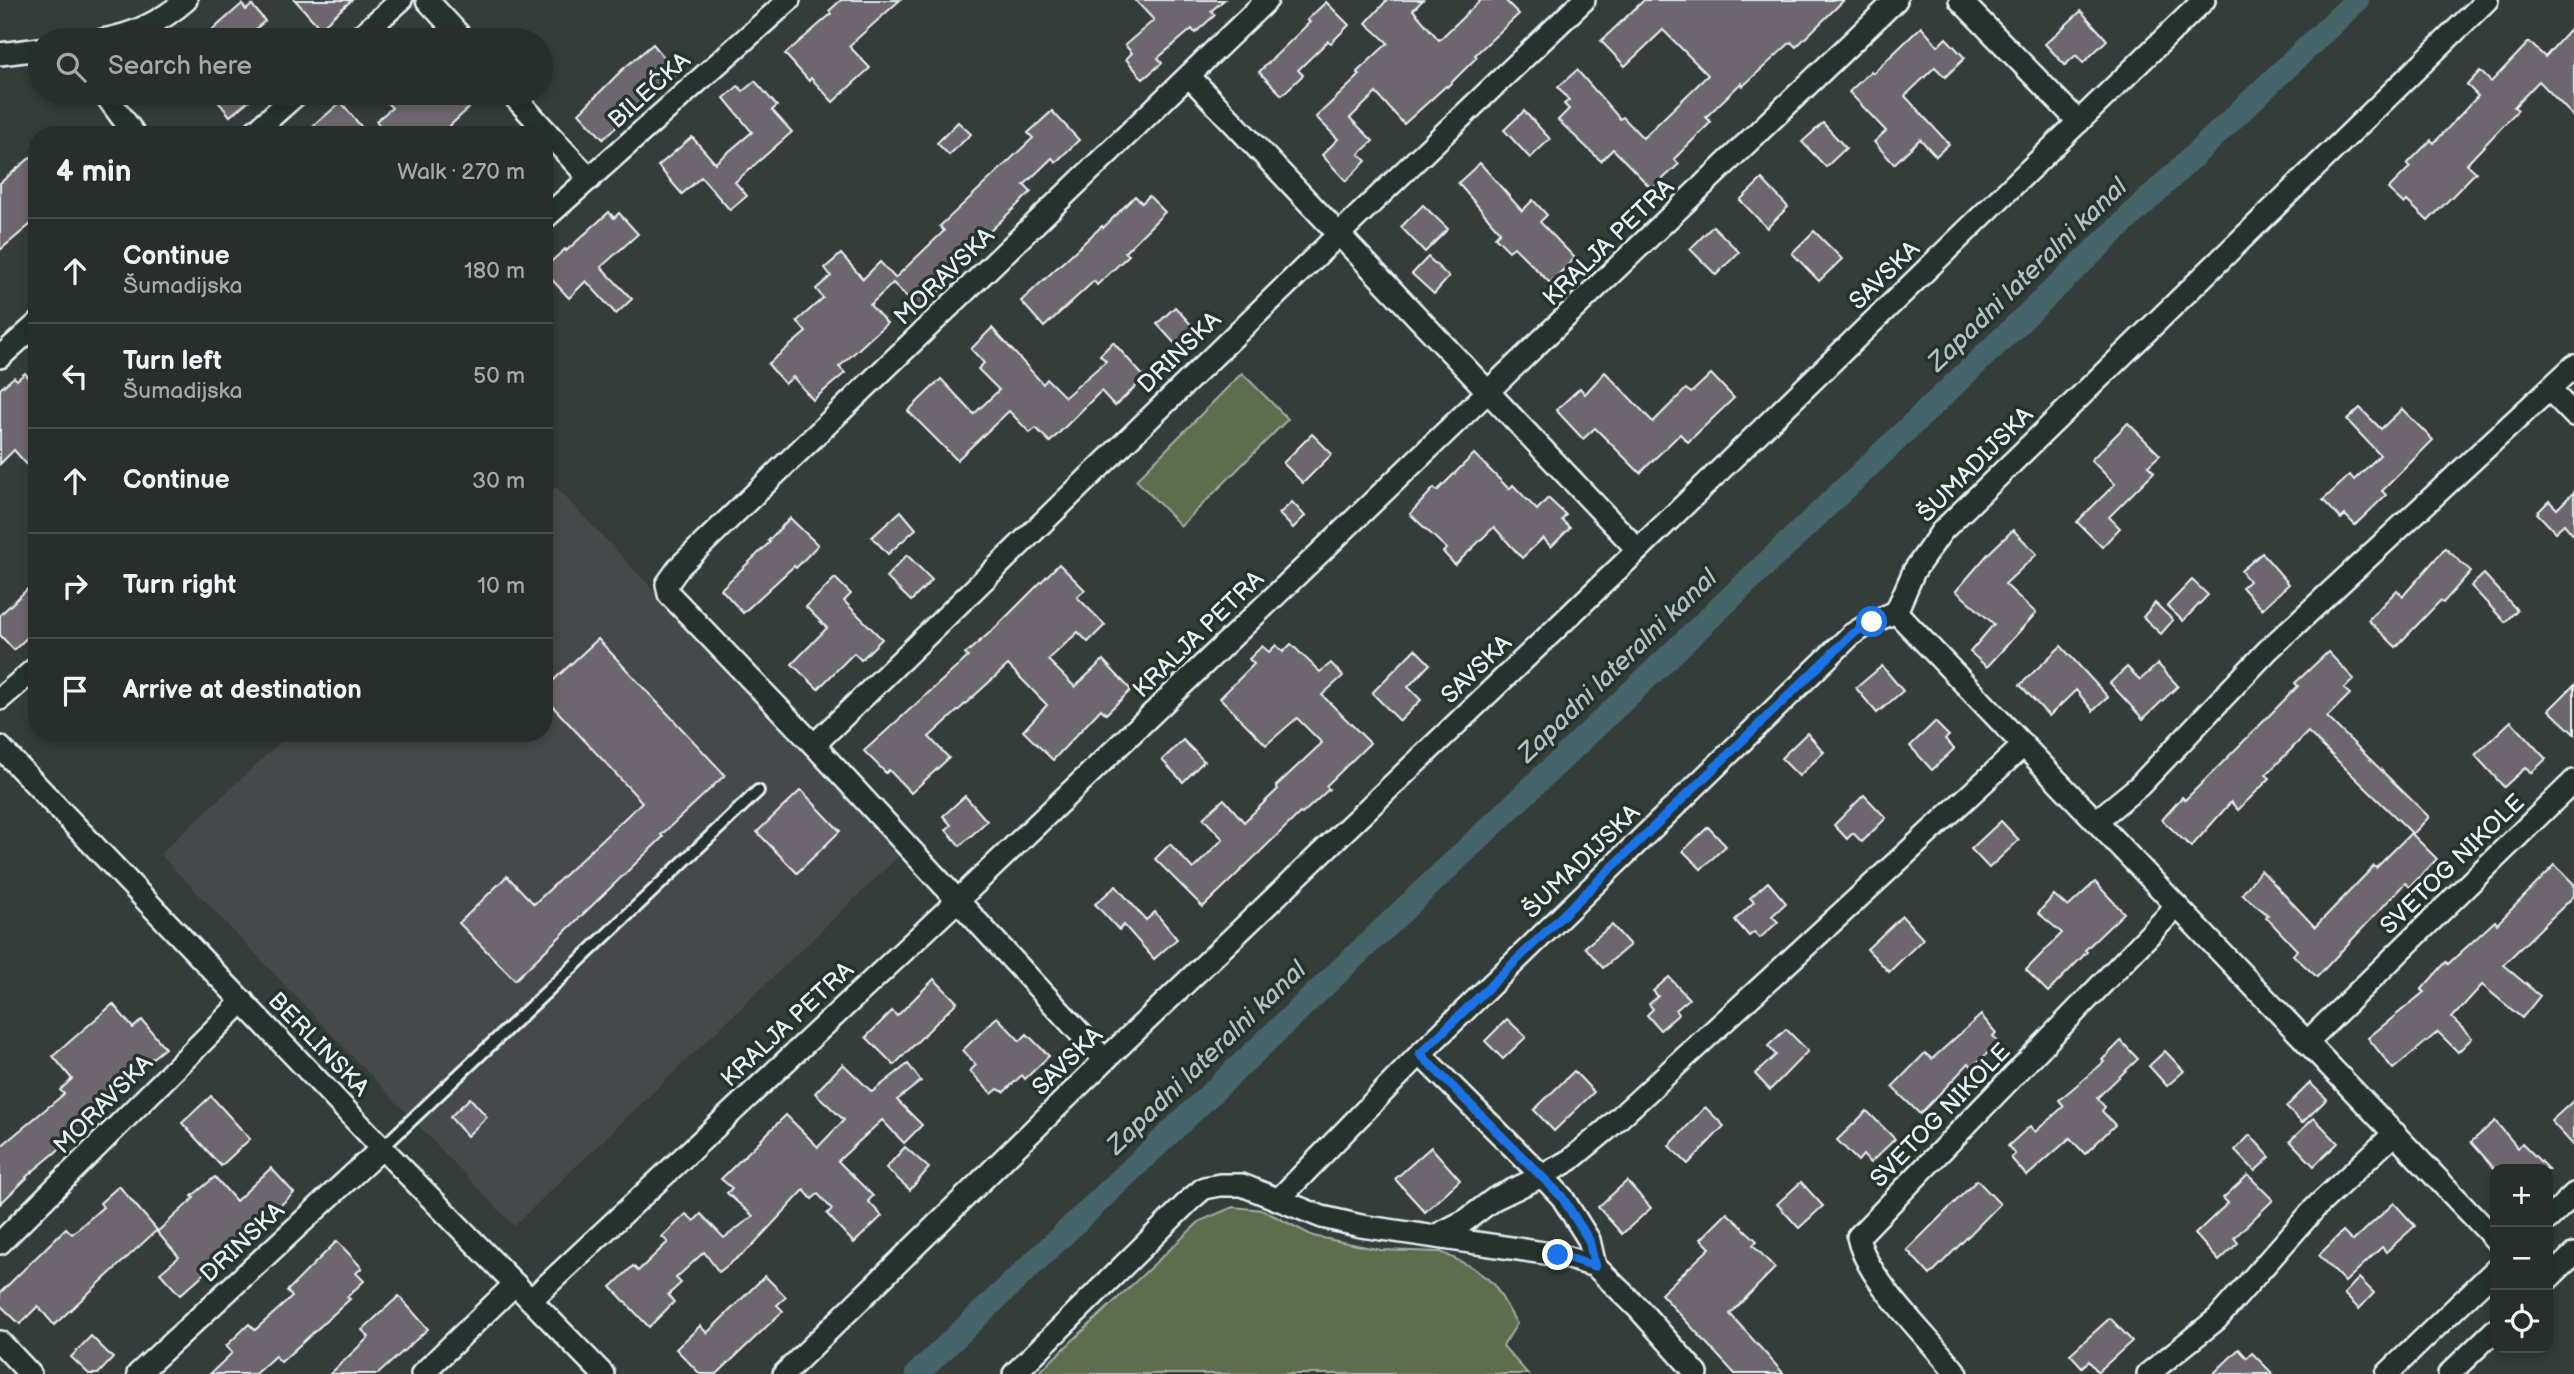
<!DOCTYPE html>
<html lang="en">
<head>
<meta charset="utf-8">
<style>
	:root { --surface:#272e2c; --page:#2f3634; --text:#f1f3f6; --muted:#a4a8a9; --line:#434a48 }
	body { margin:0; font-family:"Balsamiq Sans",sans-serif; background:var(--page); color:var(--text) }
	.controls { position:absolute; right:21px; bottom:21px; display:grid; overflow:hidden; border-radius:14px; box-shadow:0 4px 10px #0003 }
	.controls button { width:63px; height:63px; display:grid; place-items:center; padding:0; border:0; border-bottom:2px solid var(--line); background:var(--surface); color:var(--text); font:35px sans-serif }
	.stop { position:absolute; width:21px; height:21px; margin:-16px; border:5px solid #1a73e8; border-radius:50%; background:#fff }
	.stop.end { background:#1a73e8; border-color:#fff; box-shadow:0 2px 7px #0008 }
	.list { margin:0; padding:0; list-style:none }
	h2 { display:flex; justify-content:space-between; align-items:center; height:91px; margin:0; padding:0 28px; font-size:30px }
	h2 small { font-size:23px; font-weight:400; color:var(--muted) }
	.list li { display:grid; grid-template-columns:46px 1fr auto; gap:21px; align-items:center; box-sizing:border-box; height:105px; padding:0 28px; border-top:2px solid var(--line) }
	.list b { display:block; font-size:26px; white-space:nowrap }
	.list p { margin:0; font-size:23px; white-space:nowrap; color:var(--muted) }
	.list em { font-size:23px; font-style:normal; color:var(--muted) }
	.icon { flex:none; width:38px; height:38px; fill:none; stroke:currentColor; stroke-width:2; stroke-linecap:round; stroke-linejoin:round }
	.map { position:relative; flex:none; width:2574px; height:1374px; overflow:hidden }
	.search { position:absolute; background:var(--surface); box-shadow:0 4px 10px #0003; left:28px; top:28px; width:525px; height:77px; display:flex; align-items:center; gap:18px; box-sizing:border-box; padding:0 24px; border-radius:38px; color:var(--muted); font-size:26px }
	.panel { position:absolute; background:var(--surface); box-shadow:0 4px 10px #0003; left:28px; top:126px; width:525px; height:616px; border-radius:28px }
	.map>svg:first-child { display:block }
</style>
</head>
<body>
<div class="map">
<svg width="2574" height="1374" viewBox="0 0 2574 1374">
	<rect width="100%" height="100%" fill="#343d3a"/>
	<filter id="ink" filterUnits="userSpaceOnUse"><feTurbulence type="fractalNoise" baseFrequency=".0143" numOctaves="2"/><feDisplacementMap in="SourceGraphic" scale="14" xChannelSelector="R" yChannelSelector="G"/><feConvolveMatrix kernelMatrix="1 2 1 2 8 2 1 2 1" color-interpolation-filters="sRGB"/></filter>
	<g filter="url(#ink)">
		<polygon fill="#45494a" points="556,487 902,853 514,1226 160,854 290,733 544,733 544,498"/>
		<g fill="#5f6d4f" stroke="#a4afa4" stroke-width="2">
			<polygon points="1242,373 1288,419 1181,526 1136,480"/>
			<polygon points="1233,1207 1263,1210 1313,1236 1381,1250 1441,1252 1472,1267 1494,1284 1517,1324 1503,1346 1528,1374 1037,1374 1200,1221"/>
		</g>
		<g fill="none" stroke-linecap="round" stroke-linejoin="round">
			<polyline stroke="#45656b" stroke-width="24" points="917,1374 2357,0"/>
		</g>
		<g fill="#6e666e" stroke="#e8f1f8" stroke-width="2">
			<polygon points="295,0 352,0 320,28"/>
			<polygon points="841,0 900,0 849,46 870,68 833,102 811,78 809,81 785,54 831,14 829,11"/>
			<polygon points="1135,0 1224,0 1211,11 1215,15 1195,33 1192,29 1158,58 1162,63 1143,79 1126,59 1132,53 1125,45 1154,20"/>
			<polygon points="1387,0 1423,0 1413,10 1439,40 1481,0 1505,0 1519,14 1475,55 1477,57 1447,87 1446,86 1404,124 1376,93 1350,118 1373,141 1359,154 1366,161 1346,181 1322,155 1338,139 1316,117 1360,75 1357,72 1388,43 1366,23"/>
			<polygon points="1644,0 1844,0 1796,47 1791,42 1743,86 1741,83 1706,117 1711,122 1674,159 1679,164 1652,189 1613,149 1601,161 1558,120 1569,109 1564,104 1569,100 1558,87 1577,70 1620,119 1623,117 1643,138 1708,75 1663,30 1625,66 1601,41"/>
			<polygon points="1326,2 1349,25 1331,43 1328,41 1298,70 1303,75 1282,95 1259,72 1310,22 1307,20"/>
			<polygon points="242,4 246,10 252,5 265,21 243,40 201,40"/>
			<polygon points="2081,11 2107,40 2083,63 2076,55 2065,65 2045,44"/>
			<polygon points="2574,25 2574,117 2539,81 2514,107 2518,110 2467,164 2476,172 2428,221 2407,201 2404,204 2388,189 2410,167 2407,164 2431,140 2434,143 2478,96 2467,85 2480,71 2491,82 2529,42 2545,57"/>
			<polygon points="1921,27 1938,46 1946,38 1965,58 1945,77 1935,67 1905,96 1949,144 1936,156 1920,139 1894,164 1874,142 1886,131 1849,92 1871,71 1873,73"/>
			<polygon points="653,44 677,73 603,139 579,113 623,69"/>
			<polygon points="755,81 777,106 772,110 792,132 735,182 747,196 730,210 701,177 682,194 658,166 692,137 715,163 752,132 724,98 738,86 743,91"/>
			<polygon points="211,93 258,93 230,116"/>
			<polygon points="378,93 457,93 470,107 440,135 388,135 376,121 392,108"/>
			<polygon points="341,102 368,135 303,135"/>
			<polygon points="1052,111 1079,140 1056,162 1052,158 1024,185 1031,192 942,277 947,283 920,310 893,283 870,305 887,323 839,367 845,373 813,400 793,377 785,384 768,364 806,332 797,321 823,298 816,289 831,276 825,268 841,254 863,279 880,262 895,278 944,231 940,226 1033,138 1028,133"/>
			<polygon points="1524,111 1550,139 1530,158 1504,130"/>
			<polygon points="958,122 971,134 949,155 937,143"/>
			<polygon points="1823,123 1846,148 1826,167 1802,142"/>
			<polygon points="37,152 37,219 0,250 0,183"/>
			<polygon points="1480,163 1522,211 1533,200 1547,215 1540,222 1575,258 1550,283 1514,247 1509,251 1495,237 1500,232 1458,183"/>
			<polygon points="1762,179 1788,207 1767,228 1740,200"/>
			<polygon points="1135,196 1142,203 1149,196 1165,212 1125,252 1129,255 1097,285 1094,281 1044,327 1021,301 1102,226 1103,228"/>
			<polygon points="1423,205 1448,229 1425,252 1401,227"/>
			<polygon points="609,212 614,218 619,213 638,234 601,267 632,299 616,314 586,281 569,298 544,271 544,268 565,249 566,251"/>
			<polygon points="1713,226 1739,252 1716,275 1690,249"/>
			<polygon points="1814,231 1842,259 1819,281 1792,253"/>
			<polygon points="1428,257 1449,277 1434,294 1412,274"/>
			<polygon points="1175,307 1195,329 1177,346 1157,324"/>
			<polygon points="992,328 1043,384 1047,379 1065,397 1106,361 1100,355 1113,342 1145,378 1115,406 1101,391 1050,442 1036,428 1030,433 1009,411 957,460 908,411 941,379 974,414 999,390 978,369 984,363 971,349"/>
			<polygon points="37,371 37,476 14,450 0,464 0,389 14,377 17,380 25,373 29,378"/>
			<polygon points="1605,372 1653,422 1686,389 1691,393 1711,374 1734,398 1688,442 1680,434 1640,473 1595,428 1583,439 1556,410 1580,388 1585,394"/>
			<polygon points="2360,408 2381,429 2402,409 2433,440 2382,491 2386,495 2355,525 2345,515 2341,519 2323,500 2350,475 2354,480 2380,455 2347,420"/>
			<polygon points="2128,423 2160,455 2148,466 2154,472 2109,517 2120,528 2102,547 2077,522 2115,484 2091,460"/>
			<polygon points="1312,434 1332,454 1303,483 1283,463"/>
			<polygon points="1474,454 1509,489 1513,485 1537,510 1548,498 1566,515 1562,520 1570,528 1551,547 1543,538 1522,558 1494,527 1455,565 1443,552 1447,549 1410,514 1434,488 1437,491"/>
			<polygon points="2574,492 2574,536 2564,524 2555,532 2537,513 2549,501 2557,509"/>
			<polygon points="1292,502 1305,516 1293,528 1279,514"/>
			<polygon points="901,511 916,529 888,554 872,537"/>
			<polygon points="790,518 818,545 796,568 794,566 743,613 721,589 770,542 768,541"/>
			<polygon points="2013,530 2037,554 2005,584 2036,613 1987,667 1970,652 1994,624 1956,591 1988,554"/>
			<polygon points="2445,548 2471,571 2443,603 2440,601 2396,647 2368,620 2397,590 2403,596"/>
			<polygon points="2262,553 2289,584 2262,609 2242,587 2249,581 2241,571"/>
			<polygon points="907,555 932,580 911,601 886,577"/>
			<polygon points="1059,564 1085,590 1077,597 1105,625 1088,642 1078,632 1048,660 1075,687 1103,660 1131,690 1106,714 1101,709 1053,760 1023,731 1047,705 1008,665 929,737 949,758 911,793 889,770 886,773 864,751 968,657 965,654 994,629"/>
			<polygon points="2484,574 2517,610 2505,622 2471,586"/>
			<polygon points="835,578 851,594 844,601 882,639 861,660 854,653 818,689 792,664 827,628 806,607"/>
			<polygon points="37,580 37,628 14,650 0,635 0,615"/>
			<polygon points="2192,580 2208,595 2183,621 2167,606"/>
			<polygon points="2155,603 2173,620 2161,634 2143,617"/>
			<polygon points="598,639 725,775 661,835 663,837 515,980 459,923 507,876 534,904 642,802 544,697 544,689"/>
			<polygon points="1291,644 1320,672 1331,663 1343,676 1322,695 1370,743 1326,786 1329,789 1302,814 1300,813 1203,907 1155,859 1170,844 1193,869 1223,839 1203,818 1224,799 1244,822 1278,789 1276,786 1322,743 1297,718 1266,745 1220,698 1254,664 1249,659 1262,646 1269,652 1276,645 1283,652"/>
			<polygon points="2061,646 2108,697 2093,711 2076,690 2049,716 2020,685"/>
			<polygon points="1415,649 1430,664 1408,687 1421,700 1400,721 1372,693"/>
			<polygon points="2328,652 2354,679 2344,689 2350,694 2327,717 2429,817 2413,834 2308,732 2266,775 2270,778 2238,810 2231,802 2191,847 2162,820 2182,797 2185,800 2258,727 2298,686 2295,683"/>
			<polygon points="2158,664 2178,686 2143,719 2110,683 2127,667 2140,680"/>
			<polygon points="1882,666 1903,691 1877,713 1856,688"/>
			<polygon points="2574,685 2574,734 2549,710"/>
			<polygon points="2511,721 2546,759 2531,773 2526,767 2504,787 2475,755"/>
			<polygon points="1935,722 1949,736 1945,739 1954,749 1932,770 1910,746"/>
			<polygon points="1807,733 1824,752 1799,776 1781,758"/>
			<polygon points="1183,740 1204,761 1183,782 1162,760"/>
			<polygon points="801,790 840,831 797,873 757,832"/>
			<polygon points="1864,795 1886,818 1862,842 1853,833 1847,839 1834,825"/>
			<polygon points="965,796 987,821 960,846 946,830 951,825 943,816"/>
			<polygon points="2001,821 2019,840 1989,868 1971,849"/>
			<polygon points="1708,827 1726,846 1701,869 1683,851"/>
			<polygon points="2411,833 2437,859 2410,887 2405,883 2317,977 2293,955 2297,950 2266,917 2268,915 2242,894 2261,870 2315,927 2374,866 2376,868"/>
			<polygon points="2555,865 2574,884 2574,896 2503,965 2540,996 2522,1018 2482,985 2452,1018 2472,1038 2458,1052 2438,1032 2393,1069 2368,1038 2424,992 2421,990 2446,962 2448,964 2495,921 2497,924"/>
			<polygon points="1768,882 1786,903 1772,916 1778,922 1760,938 1754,932 1749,936 1735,920 1754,902 1750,898"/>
			<polygon points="2095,882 2124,913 2085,950 2087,952 2048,992 2026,970 2062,933 2038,913 2054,895 2068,907"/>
			<polygon points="1116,886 1146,920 1155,912 1177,939 1154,959 1124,925 1119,930 1095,904"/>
			<polygon points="1902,916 1923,939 1889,972 1867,949"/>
			<polygon points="1612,925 1630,945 1603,968 1585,947"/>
			<polygon points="1669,977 1689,999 1676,1010 1679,1014 1660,1030 1647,1015 1653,1009 1649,1004 1658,996 1653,991"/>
			<polygon points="934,979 957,1002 894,1065 866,1037 892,1011 897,1016"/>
			<polygon points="113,1004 133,1028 142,1020 165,1048 113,1089 116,1092 65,1135 69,1141 26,1177 27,1178 0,1204 0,1147 64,1094 60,1090 72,1079 53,1056"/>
			<polygon points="1981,1015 1996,1033 1993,1036 1999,1043 1972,1067 1969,1063 1920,1114 1892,1087 1925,1053 1932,1059"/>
			<polygon points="997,1017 1020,1041 1027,1034 1049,1056 1025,1079 1022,1075 1004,1092 998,1089 992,1094 970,1071 976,1065 963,1050"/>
			<polygon points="1507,1019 1526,1037 1503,1059 1485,1041"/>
			<polygon points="1786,1029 1808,1051 1770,1090 1755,1074 1776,1055 1768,1046"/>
			<polygon points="2121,1041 2138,1059 2097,1098 2105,1107 2102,1111 2115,1125 2085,1154 2070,1138 2027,1176 2011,1158 2015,1154 2008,1146 2030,1126 2035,1132 2064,1106 2059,1100 2104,1062 2102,1060"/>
			<polygon points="2165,1051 2184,1071 2167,1086 2149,1066"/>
			<polygon points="843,1064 872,1092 908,1064 921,1081 897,1100 922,1125 904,1143 882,1120 838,1161 873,1196 868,1201 882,1216 854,1243 827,1214 832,1209 818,1194 812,1199 804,1190 750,1248 719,1272 704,1252 676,1278 681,1283 668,1295 674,1302 649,1327 611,1287 633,1266 638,1271 668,1242 662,1237 686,1214 694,1221 701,1214 724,1238 753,1216 727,1193 732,1188 721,1179 786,1115 818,1147 844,1120 815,1093"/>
			<polygon points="1574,1071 1594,1092 1554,1131 1534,1110"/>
			<polygon points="2310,1083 2327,1099 2302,1123 2286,1107"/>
			<polygon points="211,1096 250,1139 221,1166 182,1123"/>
			<polygon points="470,1098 487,1117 467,1136 450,1117"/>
			<polygon points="2574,1100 2574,1146 2551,1121"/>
			<polygon points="1705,1107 1724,1126 1688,1164 1669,1146"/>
			<polygon points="1867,1111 1895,1139 1870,1163 1863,1155 1858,1161 1837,1140"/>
			<polygon points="2314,1118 2338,1143 2314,1166 2290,1141"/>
			<polygon points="2495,1121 2518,1148 2522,1143 2548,1169 2495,1169 2471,1142"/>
			<polygon points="2250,1135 2270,1157 2255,1171 2235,1150"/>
			<polygon points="905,1147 929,1168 910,1190 886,1168"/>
			<polygon points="1431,1147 1460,1180 1425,1212 1395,1179"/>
			<polygon points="271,1168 294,1193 252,1231 254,1233 220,1263 218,1261 180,1295 160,1273 179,1257 157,1232 194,1198 192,1196 215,1177 236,1201"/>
			<polygon points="2248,1175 2273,1200 2234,1238 2238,1243 2219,1261 2195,1234 2228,1203 2223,1198"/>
			<polygon points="1977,1180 2000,1204 1930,1275 1907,1250"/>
			<polygon points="1627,1181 1651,1208 1622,1234 1598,1207"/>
			<polygon points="1801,1182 1823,1206 1799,1228 1777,1204"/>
			<polygon points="119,1186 157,1230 54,1325 38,1306 20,1324 0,1305 0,1293 66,1228 72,1234 103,1207 100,1203"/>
			<polygon points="2394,1203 2415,1226 2386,1252 2382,1247 2345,1282 2319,1255 2343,1231 2353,1241"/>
			<polygon points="1727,1213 1757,1241 1753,1245 1775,1268 1730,1314 1784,1374 1735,1374 1661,1294 1710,1248 1701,1239"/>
			<polygon points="337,1241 362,1268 356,1273 364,1281 347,1297 350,1299 281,1362 275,1356 255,1374 210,1374 232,1353 226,1346 249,1324 255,1330 292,1297 287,1291"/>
			<polygon points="765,1276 786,1297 777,1305 783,1311 717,1374 700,1374 676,1349 700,1326 707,1333"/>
			<polygon points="2359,1278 2374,1293 2359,1309 2344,1294"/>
			<polygon points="399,1296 428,1329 378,1374 330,1374 369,1337 362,1330"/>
			<polygon points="2110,1318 2132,1341 2098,1372 2089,1361 2082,1367 2070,1354"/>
			<polygon points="91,1336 113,1358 98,1374 89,1374 71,1357"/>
			<polygon points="2239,1349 2247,1358 2252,1353 2273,1374 2213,1374"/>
		</g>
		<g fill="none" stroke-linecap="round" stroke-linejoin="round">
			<g stroke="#e8f1f8" stroke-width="16">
				<polyline id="lane" points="382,1148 758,791"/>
			</g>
			<g stroke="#e8f1f8" stroke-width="26">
				<g id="street">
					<polyline points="427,0 464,40"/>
					<polyline points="1960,0 2079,122"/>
					<path d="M102,40C133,35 162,21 186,0"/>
					<polyline points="356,40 401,0"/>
					<polyline points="0,54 40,49"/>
					<polyline points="1189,76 1638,550"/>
					<polyline points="104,93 135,135"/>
					<polyline points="511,93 590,179"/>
					<polyline points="251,135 298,93"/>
					<polyline points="544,219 789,0"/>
					<polyline points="0,357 37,324"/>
					<polyline points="2550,390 2574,415"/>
					<polyline points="1896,612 2495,1239"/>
					<polyline points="0,699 37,667"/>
					<polyline points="814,745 1339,234 1584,0"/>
					<polyline points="0,747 382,1148 603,1374"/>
					<polyline points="2096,821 2139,786 2268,650 2574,366"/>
					<polyline points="2307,1042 2574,781"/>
					<polyline points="1420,1054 1542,1176 1570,1160 1605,1131 2024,745"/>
					<polyline points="1105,1060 814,745 669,594 667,584 680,566 1267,0"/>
					<polyline points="1280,1198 1420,1054 1851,635 1872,622 1896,612 1914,571 1942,531 2487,0"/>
					<polyline points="2548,1219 2574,1194"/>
					<polyline points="1435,1236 1465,1221 1494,1199 1542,1176 1562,1197 1589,1240 1595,1266"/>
					<polyline points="0,1243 243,1001"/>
					<polyline points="2548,1279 2574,1254"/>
					<polyline points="531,1300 957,901 1896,0"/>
					<polyline points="0,1342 30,1374"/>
					<polyline points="138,1374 382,1148"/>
					<polyline points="422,1374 515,1284"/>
					<polyline points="784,1374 1105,1060 1638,550 2204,0"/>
					<polyline points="1014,1374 1191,1199 1204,1188 1220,1185 1242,1185 1322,1217 1361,1226 1558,1255 1595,1266 1639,1309 1697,1374"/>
					<path d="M1957,1374C1929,1337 1867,1281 1858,1237L2177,906"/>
					<polyline points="2148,1374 2217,1319 2316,1207 2395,1133"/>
					<polyline points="2387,1374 2495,1270"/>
					<polyline points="2449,1374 2495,1330"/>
				</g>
			</g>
			<use href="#lane" stroke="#26332d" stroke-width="10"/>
			<use href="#street" stroke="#26332d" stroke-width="21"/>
		</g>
	</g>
	<g fill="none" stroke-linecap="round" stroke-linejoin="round" filter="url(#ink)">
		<polyline stroke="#1a73e8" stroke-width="9" points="1558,1255 1595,1266 1589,1240 1562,1197 1420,1054 1851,635 1872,622"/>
	</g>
	<g text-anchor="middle" stroke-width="7" stroke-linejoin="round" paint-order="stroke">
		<g font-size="24" fill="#e8f1f8" stroke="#26332d">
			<text transform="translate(649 90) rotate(-42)" y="8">BILEĆKA</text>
			<text transform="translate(1608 242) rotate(-44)" y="8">KRALJA PETRA</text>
			<text transform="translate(1884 275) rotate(-44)" y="8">SAVSKA</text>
			<text transform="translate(944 276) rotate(-44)" y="8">MORAVSKA</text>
			<text transform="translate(1179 352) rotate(-44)" y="8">DRINSKA</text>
			<text transform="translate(1975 464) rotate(-45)" y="8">ŠUMADIJSKA</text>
			<text transform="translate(1198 634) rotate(-44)" y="8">KRALJA PETRA</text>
			<text transform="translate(1476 669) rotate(-44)" y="8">SAVSKA</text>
			<text transform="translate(1581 861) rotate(-44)" y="8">ŠUMADIJSKA</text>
			<text transform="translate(2452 864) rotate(-44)" y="8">SVETOG NIKOLE</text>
			<text transform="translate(787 1024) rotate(-43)" y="8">KRALJA PETRA</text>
			<text transform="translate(319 1044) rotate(46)" y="8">BERLINSKA</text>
			<text transform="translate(1067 1061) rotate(-44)" y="8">SAVSKA</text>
			<text transform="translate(103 1104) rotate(-45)" y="8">MORAVSKA</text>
			<text transform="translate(1940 1115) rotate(-46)" y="8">SVETOG NIKOLE</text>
			<text transform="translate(242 1242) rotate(-43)" y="8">DRINSKA</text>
		</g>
		<g font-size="26" font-style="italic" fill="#afc0c7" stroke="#26332d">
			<text transform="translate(2027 274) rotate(-44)" y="9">Zapadni lateralni kanal</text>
			<text transform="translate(1617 665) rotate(-44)" y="9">Zapadni lateralni kanal</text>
			<text transform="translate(1206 1057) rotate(-44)" y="9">Zapadni lateralni kanal</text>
		</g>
	</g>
</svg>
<div class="controls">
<button>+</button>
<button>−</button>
<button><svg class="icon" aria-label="locate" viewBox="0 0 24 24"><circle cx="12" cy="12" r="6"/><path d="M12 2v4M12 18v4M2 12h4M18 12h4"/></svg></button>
</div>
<div class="stop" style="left:1872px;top:622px"></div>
<div class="stop end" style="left:1558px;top:1255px"></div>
<div class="search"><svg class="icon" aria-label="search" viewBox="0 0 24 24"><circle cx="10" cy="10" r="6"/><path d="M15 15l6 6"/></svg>Search here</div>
<section class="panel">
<h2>4 min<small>Walk · 270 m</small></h2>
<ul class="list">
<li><svg class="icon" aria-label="ahead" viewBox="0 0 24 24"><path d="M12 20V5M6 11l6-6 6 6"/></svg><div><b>Continue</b><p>Šumadijska</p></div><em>180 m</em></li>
<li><svg class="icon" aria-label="left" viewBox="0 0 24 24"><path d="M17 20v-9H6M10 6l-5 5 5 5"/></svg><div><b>Turn left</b><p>Šumadijska</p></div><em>50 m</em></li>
<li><svg class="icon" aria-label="ahead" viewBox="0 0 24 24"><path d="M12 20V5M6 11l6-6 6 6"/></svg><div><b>Continue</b></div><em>30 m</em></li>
<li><svg class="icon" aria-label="right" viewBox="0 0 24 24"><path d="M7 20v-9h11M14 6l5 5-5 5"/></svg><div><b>Turn right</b></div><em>10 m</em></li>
<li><svg class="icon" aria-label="arrive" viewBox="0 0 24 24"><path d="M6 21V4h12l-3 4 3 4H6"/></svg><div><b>Arrive at destination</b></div></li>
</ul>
</section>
</div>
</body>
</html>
